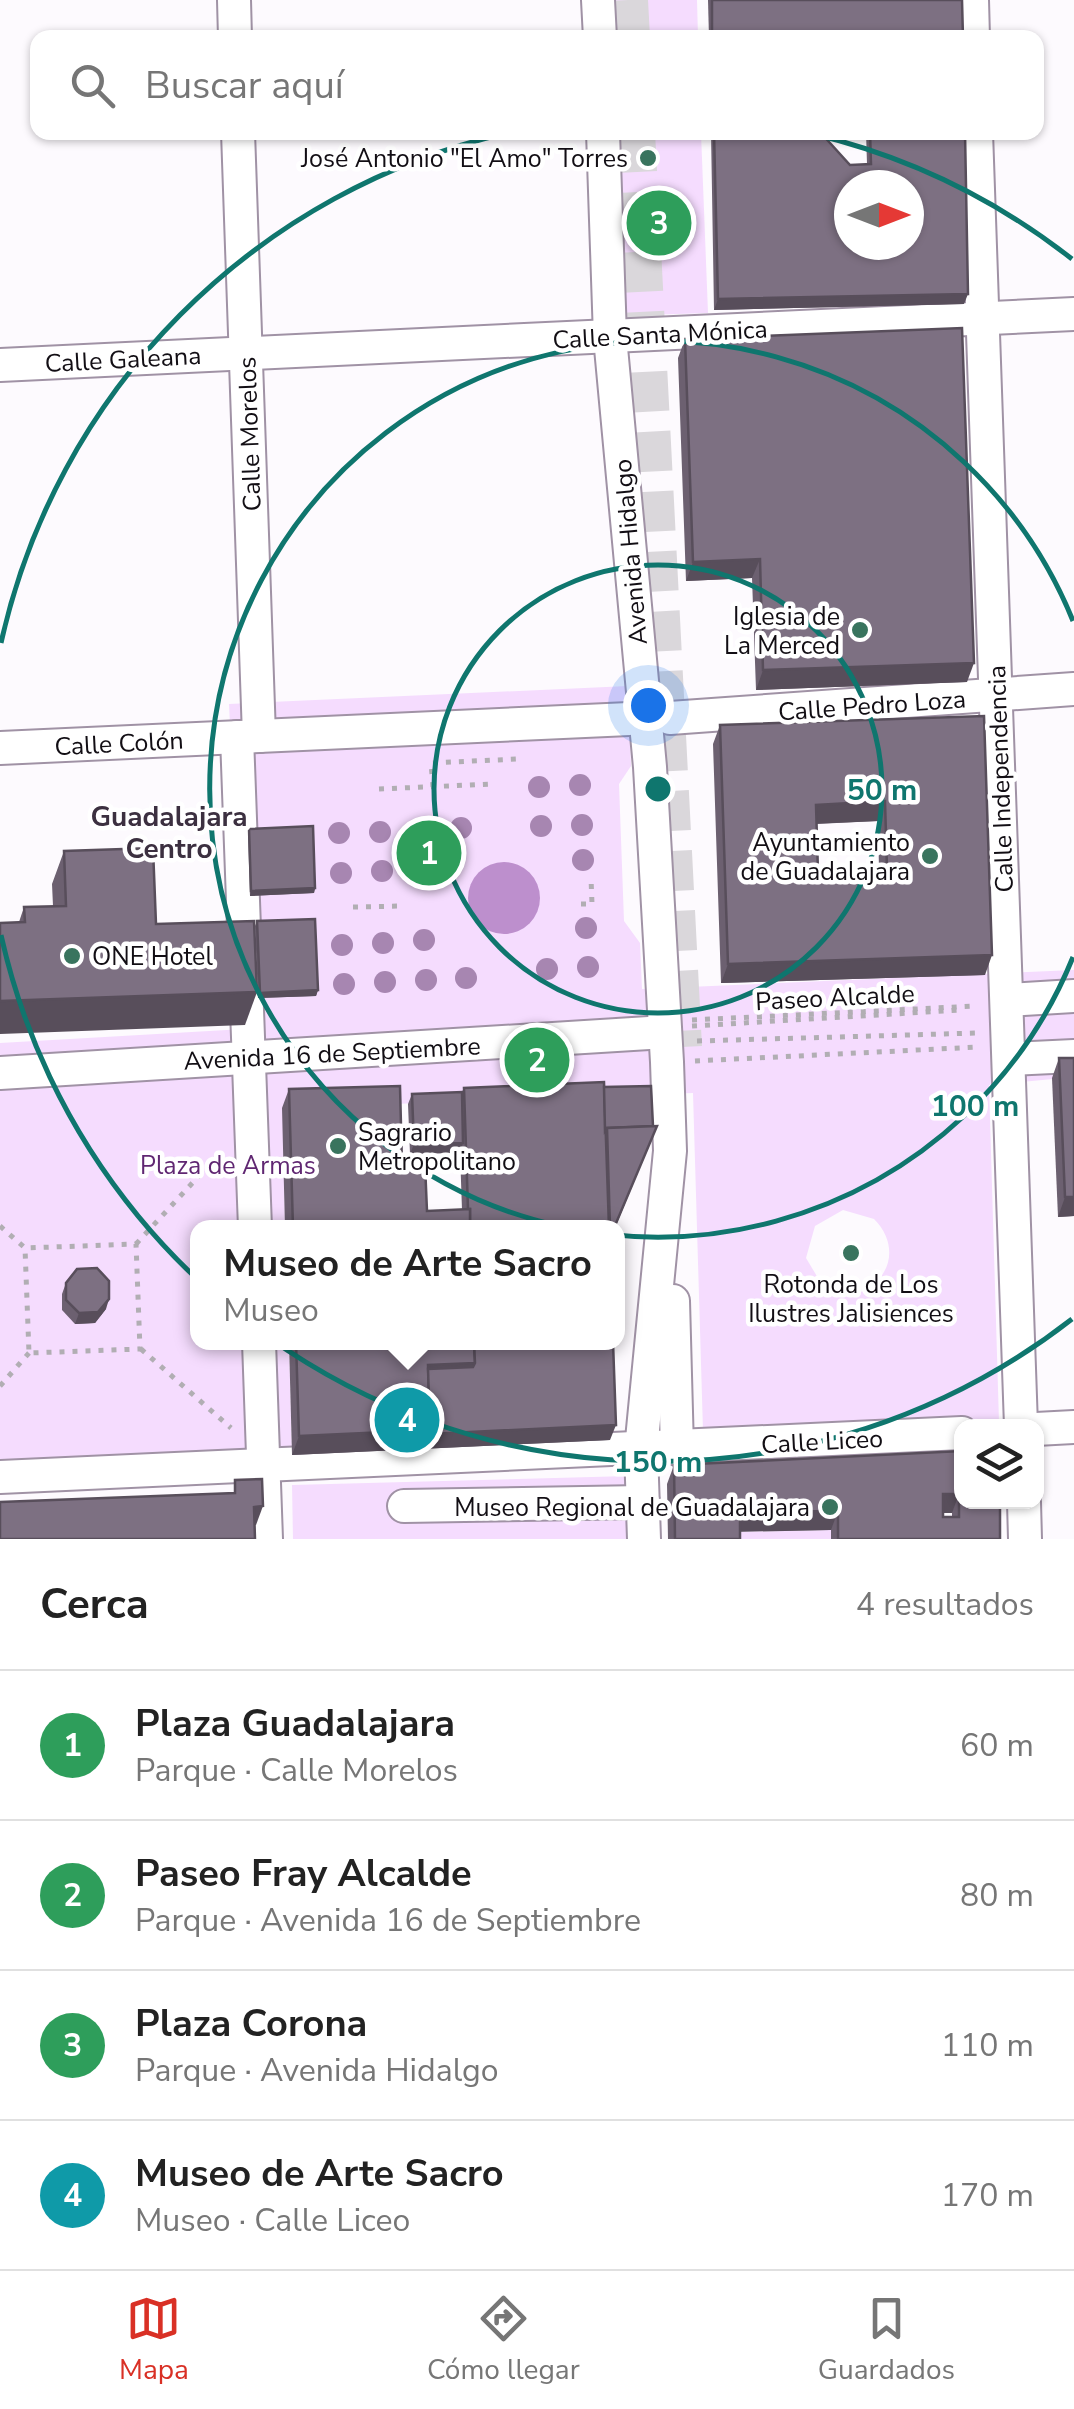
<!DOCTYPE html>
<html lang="es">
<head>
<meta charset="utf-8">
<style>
	:root { --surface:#fff; --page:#f2f2f2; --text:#222; --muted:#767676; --line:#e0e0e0; --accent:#d93025 }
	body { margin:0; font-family:"Nunito Sans",sans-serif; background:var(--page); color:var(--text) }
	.controls { position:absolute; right:30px; bottom:30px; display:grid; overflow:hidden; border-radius:20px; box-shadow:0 2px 8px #0004 }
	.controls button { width:90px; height:90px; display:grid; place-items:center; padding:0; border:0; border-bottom:2px solid var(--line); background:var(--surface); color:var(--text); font:50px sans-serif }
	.compass { position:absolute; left:834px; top:170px; width:90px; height:90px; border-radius:50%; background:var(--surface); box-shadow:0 2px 8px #0004; rotate:90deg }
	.you { position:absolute; left:648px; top:705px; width:35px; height:35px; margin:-25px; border:8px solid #fff; border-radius:50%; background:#1a73e8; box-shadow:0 0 0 15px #1a73e833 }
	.badge { display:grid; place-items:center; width:65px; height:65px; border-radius:50%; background:var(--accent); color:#fff; font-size:32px; font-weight:700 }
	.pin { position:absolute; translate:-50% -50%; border:5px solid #fff; box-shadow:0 2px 10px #0006 }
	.popup { position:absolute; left:190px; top:1220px; width:435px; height:130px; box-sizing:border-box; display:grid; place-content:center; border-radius:20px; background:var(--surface); filter:drop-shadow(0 2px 8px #0005); font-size:32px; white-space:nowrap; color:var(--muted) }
	.popup b { font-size:38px; color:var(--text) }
	.popup::after { content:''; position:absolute; left:50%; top:100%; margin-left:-20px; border:20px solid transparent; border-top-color:var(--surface) }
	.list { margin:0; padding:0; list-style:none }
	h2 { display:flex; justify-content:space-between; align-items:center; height:130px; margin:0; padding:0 40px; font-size:42px }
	h2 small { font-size:32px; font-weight:400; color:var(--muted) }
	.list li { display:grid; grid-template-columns:65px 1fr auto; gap:30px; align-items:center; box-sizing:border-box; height:150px; padding:0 40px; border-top:2px solid var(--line) }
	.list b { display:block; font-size:38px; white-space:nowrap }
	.list p { margin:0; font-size:32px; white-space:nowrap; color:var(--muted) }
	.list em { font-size:32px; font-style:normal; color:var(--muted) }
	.icon { flex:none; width:55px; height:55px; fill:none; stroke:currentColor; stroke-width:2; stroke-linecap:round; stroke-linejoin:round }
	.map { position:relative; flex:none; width:1074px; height:1539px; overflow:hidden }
	.search { position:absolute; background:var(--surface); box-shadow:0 2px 8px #0004; left:30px; right:30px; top:30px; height:110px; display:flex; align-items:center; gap:25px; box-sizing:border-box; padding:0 35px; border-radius:20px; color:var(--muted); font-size:38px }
	.sheet { height:730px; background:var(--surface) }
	nav { display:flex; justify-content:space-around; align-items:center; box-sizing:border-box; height:140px; border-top:2px solid var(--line); background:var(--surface); font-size:28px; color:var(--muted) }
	nav a { display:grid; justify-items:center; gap:5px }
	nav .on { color:var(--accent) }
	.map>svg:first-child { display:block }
</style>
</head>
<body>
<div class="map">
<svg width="1074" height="1539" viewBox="0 0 1074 1539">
	<rect width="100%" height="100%" fill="#fdfafe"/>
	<g fill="#f5dcfe" fill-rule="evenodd">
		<polygon points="605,0 697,0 698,37 606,37"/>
		<polygon points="609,133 701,133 708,313 616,316"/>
		<path d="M628,686L631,766L619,784L624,921L640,943L642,989L1074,970V1077L989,1085L999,1422L703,1431L693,1093L283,1108L285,1227L197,1228V1342L289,1343L292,1455L0,1464V1043L244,1029L229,704ZM843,1210L874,1219C904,1249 887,1289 847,1296L824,1288L806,1258L815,1226Z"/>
		<polygon points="629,1476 630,1539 293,1539 292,1485"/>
		<polygon points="831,1530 831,1539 733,1539 733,1532"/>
	</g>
	<circle fill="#bd8fcd" cx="504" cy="898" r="36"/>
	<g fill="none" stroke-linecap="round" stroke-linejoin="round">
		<g stroke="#dad7db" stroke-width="40" stroke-dasharray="40 20" stroke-linecap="butt">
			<polyline points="628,0 630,38"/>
			<polyline points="635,132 682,1047"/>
		</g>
		<g stroke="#a092a5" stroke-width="36">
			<g id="minor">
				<polyline points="234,0 235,38"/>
				<polyline points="598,0 600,38"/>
				<polyline points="972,0 973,38"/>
				<polyline points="238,132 259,736"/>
				<polyline points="603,132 610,337 650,767 667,1062 670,1151 641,1450 644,1539"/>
				<polyline points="976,132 1021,1426"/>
				<polyline points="0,365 1074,314"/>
				<polyline points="670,718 1074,689"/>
				<polyline points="237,737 255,1228"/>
				<polyline points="0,748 629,719"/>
				<polyline points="1009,1000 1074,996"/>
				<polyline points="1009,1059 1074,1056"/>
				<polyline points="0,1073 665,1032"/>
				<polyline points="673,1301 677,1449"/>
				<polyline points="259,1342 266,1539"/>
				<polyline points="1036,1429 1074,1427"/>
				<polyline points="0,1477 962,1433"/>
				<polyline points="1024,1502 1025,1539"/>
				<polyline points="404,1506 643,1502"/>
			</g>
		</g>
		<g stroke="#b1aeb3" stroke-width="5" stroke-dasharray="5 8" stroke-linecap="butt">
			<polyline points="433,787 431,763 517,759"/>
			<polyline points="379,789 492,784"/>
			<polyline points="581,904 592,904 591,878"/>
			<polyline points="353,907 403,906"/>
			<polyline points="692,1020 976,1006"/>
			<polyline points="692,1026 961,1010"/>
			<polyline points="697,1041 976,1033"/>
			<polyline points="695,1061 979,1047"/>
			<polyline points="0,1226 25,1248 136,1244 140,1349 29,1353 25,1248"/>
			<polyline points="136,1244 222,1151"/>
			<polyline points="141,1349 231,1428"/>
			<polyline points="0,1386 29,1353"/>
		</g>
		<use href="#minor" stroke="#fff" stroke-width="32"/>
	</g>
	<g fill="#a786b1">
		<circle cx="580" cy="785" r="11"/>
		<circle cx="539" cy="787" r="11"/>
		<circle cx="582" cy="825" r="11"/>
		<circle cx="541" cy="826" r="11"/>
		<circle cx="461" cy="828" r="11"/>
		<circle cx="420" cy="830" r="11"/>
		<circle cx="380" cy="832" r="11"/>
		<circle cx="339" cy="833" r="11"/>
		<circle cx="583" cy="860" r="11"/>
		<circle cx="421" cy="869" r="11"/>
		<circle cx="382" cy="871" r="11"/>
		<circle cx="341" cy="873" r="11"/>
		<circle cx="586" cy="928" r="11"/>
		<circle cx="424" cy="940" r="11"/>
		<circle cx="383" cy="943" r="11"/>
		<circle cx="342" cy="945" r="11"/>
		<circle cx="588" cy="967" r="11"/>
		<circle cx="547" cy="969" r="11"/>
		<circle cx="466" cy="978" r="11"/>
		<circle cx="426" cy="980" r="11"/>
		<circle cx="385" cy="982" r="11"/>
		<circle cx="344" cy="984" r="11"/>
	</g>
	<g fill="#6c6070" fill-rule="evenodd">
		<polygon points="708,0 962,0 963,38 709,38"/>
		<polygon points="711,132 820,132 850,165 867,164 866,132 965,132 964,304 714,310"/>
		<polygon points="685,339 967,682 756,690 752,578 686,581 678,358"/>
		<path d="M984,716L985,975L721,983L713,744L720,725ZM878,821L879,870L818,872L816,824Z"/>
		<polygon points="249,829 315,888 314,893 250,896 248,834"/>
		<polygon points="64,851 156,924 245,1025 19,922 24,907 53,906 52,884"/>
		<polygon points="257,921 318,990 316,996 258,998 255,926"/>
		<polygon points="1059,1058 1074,1058 1074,1216 1058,1217 1052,1078"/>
		<polygon points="604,1087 653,1126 657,1126 615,1228 285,1228 282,1108 289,1089 402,1165 427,1211 462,1210 460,1152 410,1154 408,1104 412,1094 462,1092 464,1088"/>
		<polygon points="66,1283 106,1309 95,1323 75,1324 62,1310 62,1294"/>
		<polygon points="289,1342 613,1342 610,1440 292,1455"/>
		<path d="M962,1451L1000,1539H831V1530L740,1531V1539H668L667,1484L674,1465ZM943,1513H952V1517H943Z"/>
	</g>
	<g fill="#584e5b">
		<polygon points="867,32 865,38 842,38 846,33"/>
		<polygon points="968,294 964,304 714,310 718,299"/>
		<polygon points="760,559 752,578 686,581 693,562"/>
		<polygon points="974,663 967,682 756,690 763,670"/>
		<polygon points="885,801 878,821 809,824 816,805"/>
		<polygon points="315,888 314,893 250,896 251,891"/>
		<polygon points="992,955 985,975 721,983 728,964"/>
		<polygon points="318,990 316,996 258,998 260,993"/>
		<polygon points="257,992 245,1025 0,1034 0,1001"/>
		<polygon points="463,1143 460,1153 410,1154 414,1144"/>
		<polygon points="1065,1197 1074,1197 1074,1216 1058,1217"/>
		<polygon points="109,1299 106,1309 95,1323 75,1324 79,1313"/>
		<polygon points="475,1363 468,1382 427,1384 428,1365"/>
		<polygon points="616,1425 610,1440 292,1455 299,1436 430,1430"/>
		<polygon points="943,1494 959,1494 952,1513 936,1513"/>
		<polygon points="263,1506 256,1525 247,1526 254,1507"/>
		<polygon points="838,1511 831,1530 733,1532 740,1512"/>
	</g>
	<g fill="#7d7082" stroke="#584e5b" stroke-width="2.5" fill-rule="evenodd">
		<polygon points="712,0 962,0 963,38 867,38 867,32 846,33 842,38 712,38"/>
		<path d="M714,132H820L850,165L871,164L870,132H965L968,294L718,299ZM849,185H909V245H849Z"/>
		<polygon points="962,328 974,663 763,670 760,559 693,562 685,339"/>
		<path d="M984,716L992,955L728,964L720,725ZM885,801L887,869L818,872L816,805Z"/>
		<polygon points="313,826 315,888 251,891 249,829"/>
		<polygon points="153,848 156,924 254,921 257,992 0,1001 0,923 25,922 24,907 66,906 64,851"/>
		<polygon points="315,919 318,990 260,993 257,921"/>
		<polygon points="1059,1058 1074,1058 1074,1197 1065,1197"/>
		<polygon points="604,1082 609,1228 470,1228 470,1209 468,1209 464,1088"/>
		<polygon points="400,1086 402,1165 425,1164 427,1211 470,1209 470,1228 293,1228 289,1089"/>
		<polygon points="651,1086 653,1126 607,1128 605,1131 604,1087"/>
		<polygon points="462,1092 463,1143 414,1144 412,1094"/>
		<polygon points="657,1126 614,1228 610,1228 607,1128"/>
		<polygon points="97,1268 109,1281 109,1299 98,1312 79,1313 66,1300 66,1283 77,1269"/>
		<polygon points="296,1342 474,1342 475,1363 428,1365 430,1430 299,1436"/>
		<polygon points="474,1342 613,1342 616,1425 429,1434 430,1430 428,1369 473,1367 475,1363"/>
		<path d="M962,1451V1502H1000V1539H838V1511L740,1512V1539H675L674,1465ZM943,1494H959V1517H943Z"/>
		<polygon points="262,1479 263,1506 254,1507 255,1539 0,1539 0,1502 235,1493 235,1480"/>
	</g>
	<g fill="none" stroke="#0f766e" stroke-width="5">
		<circle cx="658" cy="789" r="224"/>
		<path d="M1073 957A448 448 0 1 1 1073 621"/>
		<path d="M1072 1319A673 673 0 0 1 1 935M1 643A673 673 0 0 1 507 133M809 133A673 673 0 0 1 1072 259"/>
	</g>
	<g fill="#39745e" stroke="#fff" stroke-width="4">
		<circle cx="648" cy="158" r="10"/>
		<circle cx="860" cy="630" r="10"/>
		<circle cx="930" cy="856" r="10"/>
		<circle cx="72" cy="956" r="10"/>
		<circle cx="338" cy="1146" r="10"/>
		<circle cx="851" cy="1253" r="10"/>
		<circle cx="830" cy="1507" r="10"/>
	</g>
	<g text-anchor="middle" stroke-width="9" stroke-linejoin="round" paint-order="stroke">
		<g font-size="25" fill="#120e14" stroke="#fff" text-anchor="end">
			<text x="628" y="167">José Antonio "El Amo" Torres</text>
			<text x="840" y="625">Iglesia de<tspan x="840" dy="29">La Merced</tspan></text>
			<text x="910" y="851">Ayuntamiento<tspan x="910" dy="29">de Guadalajara</tspan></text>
			<text x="92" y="965" text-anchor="start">ONE Hotel</text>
			<text x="358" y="1141" text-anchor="start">Sagrario<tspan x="358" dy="29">Metropolitano</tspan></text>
			<text x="851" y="1293" text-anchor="middle">Rotonda de Los<tspan x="851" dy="29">Ilustres Jalisiences</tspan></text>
			<text x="810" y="1516">Museo Regional de Guadalajara</text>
		</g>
		<g font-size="25" fill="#120e14" stroke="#fff">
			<text transform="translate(660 334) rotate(-3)" y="9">Calle Santa Mónica</text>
			<text transform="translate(123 359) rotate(-3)" y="9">Calle Galeana</text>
			<text transform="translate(249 434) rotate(-92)" y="9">Calle Morelos</text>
			<text transform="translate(630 552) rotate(-95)" y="9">Avenida Hidalgo</text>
			<text transform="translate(872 705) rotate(-4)" y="9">Calle Pedro Loza</text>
			<text transform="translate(119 743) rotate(-3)" y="9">Calle Colón</text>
			<text transform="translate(1000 779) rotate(-92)" y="9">Calle Independencia</text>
			<text transform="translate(835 997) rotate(-3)" y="9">Paseo Alcalde</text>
			<text transform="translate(332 1053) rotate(-3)" y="9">Avenida 16 de Septiembre</text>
			<text transform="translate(822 1441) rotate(-3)" y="9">Calle Liceo</text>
		</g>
		<g font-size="25" fill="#602772" stroke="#fff">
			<text x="228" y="1174">Plaza de Armas</text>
		</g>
		<g font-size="28" font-weight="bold" fill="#3c3040" stroke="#fff">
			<text x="169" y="826">Guadalajara<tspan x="169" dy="32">Centro</tspan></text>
		</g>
	</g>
	<circle cx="658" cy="789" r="15" fill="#0f766e" stroke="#fff" stroke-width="5"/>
	<g font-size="30" text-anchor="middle" font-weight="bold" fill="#0f766e" stroke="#fff" stroke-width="9" stroke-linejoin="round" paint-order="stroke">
		<text x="882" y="800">50 m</text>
		<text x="975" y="1116">100 m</text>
		<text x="658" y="1472">150 m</text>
	</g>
</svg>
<div class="controls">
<button><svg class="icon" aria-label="layers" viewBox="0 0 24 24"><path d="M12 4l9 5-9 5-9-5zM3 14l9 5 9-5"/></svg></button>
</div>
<svg class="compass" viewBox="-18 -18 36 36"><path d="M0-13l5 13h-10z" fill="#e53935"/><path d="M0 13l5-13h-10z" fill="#767676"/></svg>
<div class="you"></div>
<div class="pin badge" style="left:429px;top:853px;background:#2e9e5b">1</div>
<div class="pin badge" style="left:537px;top:1060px;background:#2e9e5b">2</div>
<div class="pin badge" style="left:659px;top:223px;background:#2e9e5b">3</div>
<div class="pin badge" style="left:407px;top:1420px;background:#0f9aa8">4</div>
<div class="popup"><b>Museo de Arte Sacro</b>Museo</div>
<div class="search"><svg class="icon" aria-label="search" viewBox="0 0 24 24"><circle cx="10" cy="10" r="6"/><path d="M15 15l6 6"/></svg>Buscar aquí</div>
</div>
<section class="sheet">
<h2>Cerca<small>4 resultados</small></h2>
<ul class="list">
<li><span class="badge" style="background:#2e9e5b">1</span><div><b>Plaza Guadalajara</b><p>Parque · Calle Morelos</p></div><em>60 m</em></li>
<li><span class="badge" style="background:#2e9e5b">2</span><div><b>Paseo Fray Alcalde</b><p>Parque · Avenida 16 de Septiembre</p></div><em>80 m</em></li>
<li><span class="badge" style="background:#2e9e5b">3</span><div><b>Plaza Corona</b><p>Parque · Avenida Hidalgo</p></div><em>110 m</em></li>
<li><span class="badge" style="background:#0f9aa8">4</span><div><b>Museo de Arte Sacro</b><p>Museo · Calle Liceo</p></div><em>170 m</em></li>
</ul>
</section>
<nav>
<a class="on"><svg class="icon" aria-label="map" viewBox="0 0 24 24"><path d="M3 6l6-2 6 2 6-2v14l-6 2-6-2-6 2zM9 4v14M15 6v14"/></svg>Mapa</a>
<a><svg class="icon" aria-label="directions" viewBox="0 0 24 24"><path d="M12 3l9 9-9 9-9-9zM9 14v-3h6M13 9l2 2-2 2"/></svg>Cómo llegar</a>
<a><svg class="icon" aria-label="saved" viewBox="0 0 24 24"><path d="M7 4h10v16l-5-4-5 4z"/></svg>Guardados</a>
</nav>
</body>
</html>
